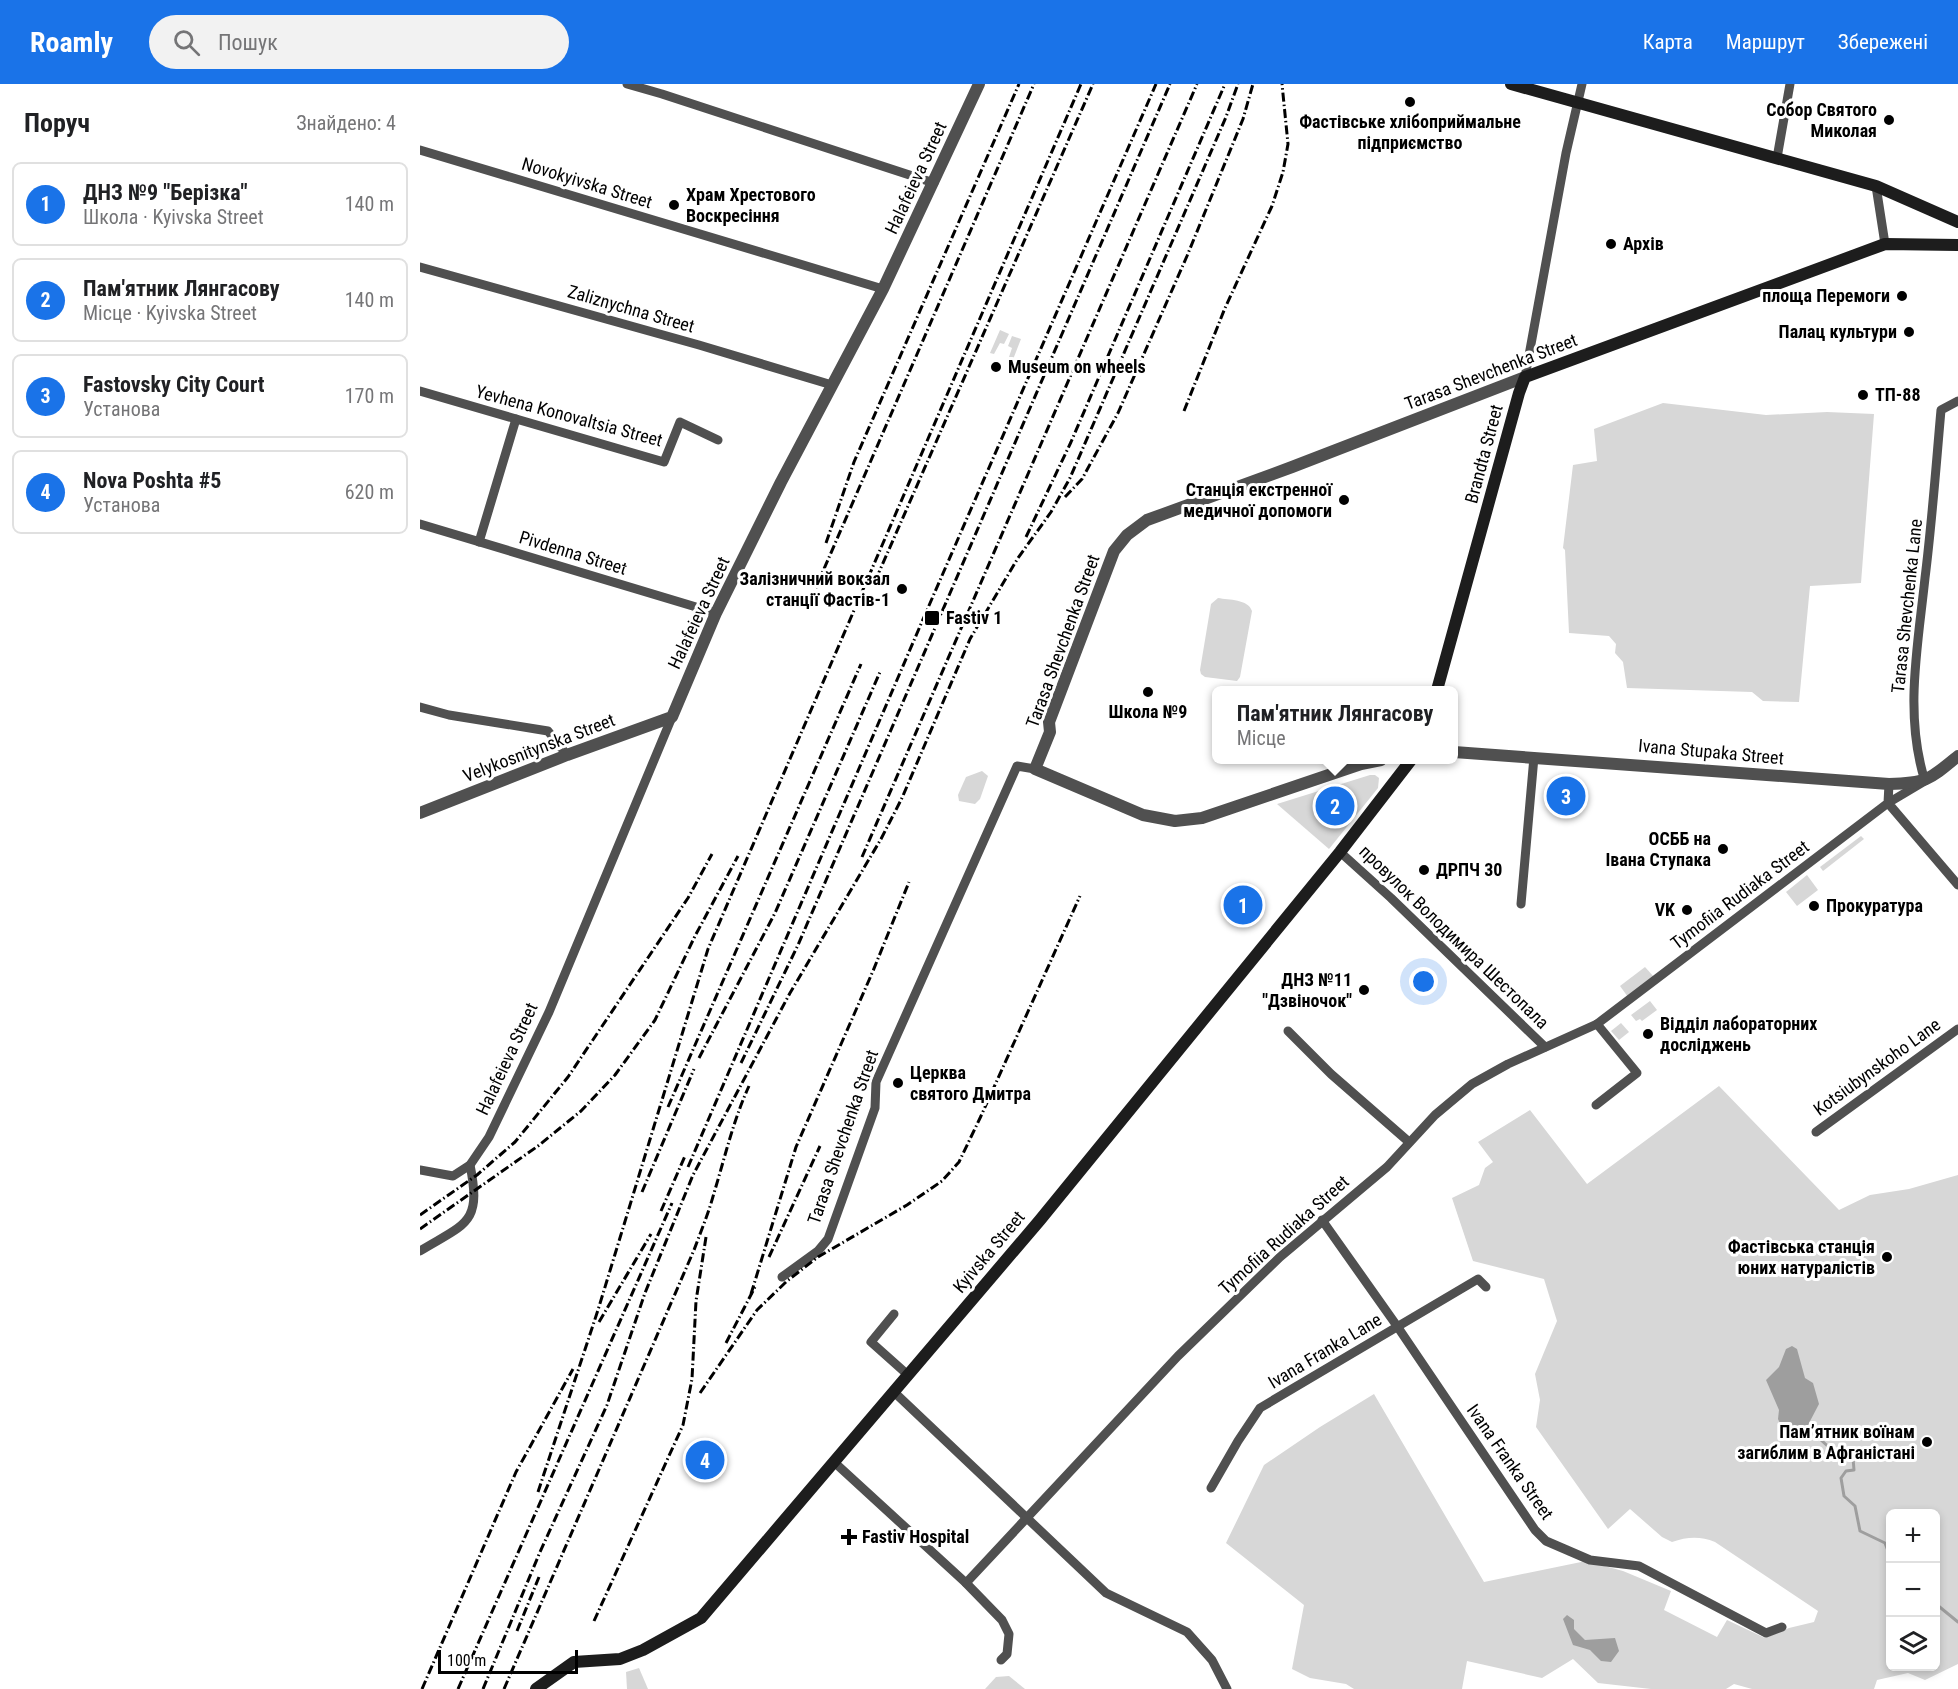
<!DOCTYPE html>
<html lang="uk">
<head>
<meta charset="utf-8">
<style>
	:root { --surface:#fff; --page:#f2f2f2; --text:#202124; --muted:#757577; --line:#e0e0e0; --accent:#1a73e8 }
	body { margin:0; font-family:"Roboto Condensed",sans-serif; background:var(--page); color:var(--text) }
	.controls { position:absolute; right:18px; bottom:18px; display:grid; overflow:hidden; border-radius:9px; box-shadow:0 3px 9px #0003 }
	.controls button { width:54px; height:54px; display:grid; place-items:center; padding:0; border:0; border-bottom:2px solid var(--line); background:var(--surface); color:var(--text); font:30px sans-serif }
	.scale { position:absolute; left:18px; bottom:15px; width:140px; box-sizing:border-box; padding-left:6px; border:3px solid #000; border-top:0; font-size:16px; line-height:21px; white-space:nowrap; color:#000; -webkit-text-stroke:4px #fff; paint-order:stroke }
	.you { position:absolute; left:1004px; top:898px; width:21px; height:21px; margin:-15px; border:4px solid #fff; border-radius:50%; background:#1a73e8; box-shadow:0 0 0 9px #1a73e833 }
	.badge { display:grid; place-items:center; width:39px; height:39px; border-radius:50%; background:var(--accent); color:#fff; font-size:20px; font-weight:700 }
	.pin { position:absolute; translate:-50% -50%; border:3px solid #fff; box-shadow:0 2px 6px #0006 }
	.popup { position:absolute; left:792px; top:602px; width:246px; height:78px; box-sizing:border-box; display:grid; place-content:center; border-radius:9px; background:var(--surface); filter:drop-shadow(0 2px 4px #0005); font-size:20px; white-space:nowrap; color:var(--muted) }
	.popup b { font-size:22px; color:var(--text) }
	.popup::after { content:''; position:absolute; left:50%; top:100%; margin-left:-12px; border:12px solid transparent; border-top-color:var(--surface) }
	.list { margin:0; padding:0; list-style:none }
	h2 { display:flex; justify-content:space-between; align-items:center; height:78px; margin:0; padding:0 24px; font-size:26px }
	h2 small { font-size:20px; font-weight:400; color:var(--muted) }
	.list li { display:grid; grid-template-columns:39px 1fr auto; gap:18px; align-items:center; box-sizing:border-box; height:84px; margin:0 12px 12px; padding:0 12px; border:2px solid var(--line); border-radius:9px }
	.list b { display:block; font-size:22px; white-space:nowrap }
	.list p { margin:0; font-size:20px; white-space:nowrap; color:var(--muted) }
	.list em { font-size:20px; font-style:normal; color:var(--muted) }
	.icon { flex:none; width:33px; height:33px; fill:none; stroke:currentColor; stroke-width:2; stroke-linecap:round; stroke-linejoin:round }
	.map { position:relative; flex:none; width:1538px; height:1605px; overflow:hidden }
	header { display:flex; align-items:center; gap:36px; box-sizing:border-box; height:84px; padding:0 30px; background:var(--accent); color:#fff }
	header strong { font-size:28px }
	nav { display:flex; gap:33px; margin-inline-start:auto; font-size:21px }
	.search { width:420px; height:54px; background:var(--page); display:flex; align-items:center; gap:15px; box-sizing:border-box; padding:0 21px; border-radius:33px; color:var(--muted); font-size:22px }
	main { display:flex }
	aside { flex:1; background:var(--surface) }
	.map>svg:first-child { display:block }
</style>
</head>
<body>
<header>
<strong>Roamly</strong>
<div class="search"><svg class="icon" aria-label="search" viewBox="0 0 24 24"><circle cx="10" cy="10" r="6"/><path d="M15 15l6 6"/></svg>Пошук</div>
<nav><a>Карта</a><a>Маршрут</a><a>Збережені</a></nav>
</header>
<main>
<aside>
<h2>Поруч<small>Знайдено: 4</small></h2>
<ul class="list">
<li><span class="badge">1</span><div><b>ДНЗ №9 &quot;Берізка&quot;</b><p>Школа · Kyivska Street</p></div><em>140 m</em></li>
<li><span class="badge">2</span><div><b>Пам'ятник Лянгасову</b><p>Місце · Kyivska Street</p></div><em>140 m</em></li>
<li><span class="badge">3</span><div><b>Fastovsky City Court</b><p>Установа</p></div><em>170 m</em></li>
<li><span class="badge">4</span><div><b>Nova Poshta #5</b><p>Установа</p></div><em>620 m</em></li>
</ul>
</aside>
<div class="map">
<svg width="1538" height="1605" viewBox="0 0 1538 1605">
	<rect width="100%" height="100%" fill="#fff"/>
	<g fill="#d7d7d7" fill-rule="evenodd">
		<polygon points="580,246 589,250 584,260 580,259 574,270 570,269"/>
		<polygon points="592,252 601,255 592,278 588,276 592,264 588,262"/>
		<polygon points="1243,319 1346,331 1407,328 1454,330 1441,499 1390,502 1379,618 1343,617 1332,608 1207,604 1203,578 1195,569 1196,560 1189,552 1149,549 1145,466 1143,464 1153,381 1177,377 1174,345"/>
		<path d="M798,514C809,516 828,515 832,527L820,593L817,597L785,593L781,590L780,586L791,520Z"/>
		<polygon points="562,687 568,692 560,715 555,720 539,717 538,711 546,693"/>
		<polygon points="950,691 955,691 959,694 958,704 909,765 857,720"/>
		<polygon points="1441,752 1444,755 1403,787 1400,783"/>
		<polygon points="1387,791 1398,806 1377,822 1366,808"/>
		<polygon points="1225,883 1234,893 1208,913 1200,902"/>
		<polygon points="1230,917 1237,926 1222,937 1220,935 1216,937 1211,931"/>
		<polygon points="1201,939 1209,948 1199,956 1191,947"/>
		<path d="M1299,1002L1419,1126L1450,1111L1489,1105L1538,1091V1580L1505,1596L1488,1589L1457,1596L1454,1605H1332L1314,1600L1306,1605H1231L1178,1599L1153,1575L1122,1594L1047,1577L1042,1605H934L926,1600L890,1594L872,1585L884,1521L806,1459L844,1381L900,1343L954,1310L1064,1498L1166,1477L1203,1487L1251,1507L1244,1526L1297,1553L1307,1536L1345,1554L1369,1544L1394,1538L1398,1527L1295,1458C1280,1452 1267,1453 1252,1458L1242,1453L1210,1425L1188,1445L1116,1343L1120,1316L1115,1290L1137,1237L1124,1195L1053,1177L1032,1114L1059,1101L1065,1084L1073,1078L1058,1058L1110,1026L1167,1100ZM1470,1430H1516V1582H1470Z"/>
		<polygon points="219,1584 228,1605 207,1605 206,1588"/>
		<polygon points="589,1592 605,1605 565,1605 576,1593"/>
	</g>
	<g fill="#9e9e9e">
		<polygon points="1372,1262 1377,1265 1385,1294 1393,1299 1399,1320 1388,1341 1391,1347 1378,1345 1377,1351 1373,1354 1368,1351 1362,1344 1358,1335 1359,1326 1346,1296 1359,1283 1366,1265"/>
		<polygon points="1147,1531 1154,1536 1154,1545 1165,1556 1195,1554 1199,1567 1191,1578 1181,1577 1170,1566 1153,1561 1143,1535"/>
	</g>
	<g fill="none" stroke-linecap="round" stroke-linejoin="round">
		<g stroke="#9e9e9e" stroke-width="3">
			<polyline points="1391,1347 1412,1366 1433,1374 1434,1386 1426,1387 1421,1394 1424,1412 1435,1422 1440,1447 1465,1459 1470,1472"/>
			<polyline points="1516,1520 1538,1538"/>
		</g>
		<g stroke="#505050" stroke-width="9">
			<polyline points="207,0 242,10 514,99"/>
			<polyline points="0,66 463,205"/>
			<polyline points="1357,74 1370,0"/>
			<polyline points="1456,102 1465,160"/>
			<polyline points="0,183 279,261 412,301"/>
			<polyline points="1105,293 1146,69 1162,0"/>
			<polyline points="0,307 244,378 260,338 298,356"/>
			<path d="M1538,317L1521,326C1516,382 1512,438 1505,494C1498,561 1484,631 1505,697L1468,719L1538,801"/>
			<polyline points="0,440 296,529"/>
			<polyline points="59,458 96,335"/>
			<polyline points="0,623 29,631 128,647 147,671"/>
			<polyline points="920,768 971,814 1125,963"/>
			<polyline points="1101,820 1114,673"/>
			<polyline points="868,947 911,990 989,1058"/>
			<polyline points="1176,1021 1217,989 1177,940"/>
			<polyline points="1396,1048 1538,945"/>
			<polyline points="0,1086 33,1092 50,1081 69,1053 129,928 252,633"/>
			<polyline points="902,1136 977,1242 1115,1446 1126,1457 1170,1476 1219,1482 1346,1549 1362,1543"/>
			<path d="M0,1167C46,1139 62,1140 50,1081"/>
			<polyline points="362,1193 398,1167 408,1155 455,1024 456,998 597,682 615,685"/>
			<polyline points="474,1230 451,1258 488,1291"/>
			<polyline points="474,1308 686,1509 767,1548 792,1576 807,1605"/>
			<polyline points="414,1378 546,1499 582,1536 589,1550 587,1570 581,1576"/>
			<polyline points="791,1404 818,1357 840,1324 1058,1195 1066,1203"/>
			<polyline points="546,1499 758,1272 860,1173 967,1083 1015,1031 1052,1000 1088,980 1177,940 1468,719 1469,700"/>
		</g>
		<g stroke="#505050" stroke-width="12">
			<path d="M1034,668L1469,700C1507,699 1509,696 1538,672"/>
			<polyline points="961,676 941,680 782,734 755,737 723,731 615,685 630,648 629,638 694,467 707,451 727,436 872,383 1105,293"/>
			<polyline points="0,729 147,671 252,633 296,529 361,398 463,205 559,0"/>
		</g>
		<g stroke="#1d1d1d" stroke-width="12">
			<polyline points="1091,0 1456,102 1538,138"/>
			<polyline points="1017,606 1099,309 1105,293 1465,160 1538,161"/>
			<polyline points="116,1605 154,1578 200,1575 223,1566 281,1534 620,1136 920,768 991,676"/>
		</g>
		<g stroke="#000" stroke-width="3" stroke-dasharray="9 3 1.5 3" stroke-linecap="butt">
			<polyline points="764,327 805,224 852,122 863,88 868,60 862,0"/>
			<polyline points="645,413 662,395 698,329 767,172 823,35 833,0"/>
			<polyline points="606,453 651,358 805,0"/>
			<polyline points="406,459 434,378 599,0"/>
			<polyline points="456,495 673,0"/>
			<polyline points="391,515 614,0"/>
			<polyline points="442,773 777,0"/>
			<polyline points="279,974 355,829 460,588"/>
			<polyline points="321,979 378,861 750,0"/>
			<polyline points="248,1023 441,580"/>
			<polyline points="268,1083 504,533 736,0"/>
			<polyline points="222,1108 274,985"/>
			<polyline points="241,1127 265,1072"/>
			<polyline points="0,1131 57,1091 95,1058 148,993 268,814 292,770"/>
			<polyline points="0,1145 118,1062 161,1027 195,991 235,936 275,852 318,772"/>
			<polyline points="349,1173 400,1062"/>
			<polyline points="331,1210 376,1063 453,887 489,798"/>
			<polyline points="179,1238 231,1150"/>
			<polyline points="306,1259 335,1203"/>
			<polyline points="280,1309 337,1226 367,1197 398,1173 487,1121 522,1097 539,1078 561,1032 660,812"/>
			<polyline points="118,1408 178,1226 288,865 661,0"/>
			<polyline points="174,1537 263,1341 272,1295 276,1217 286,1153"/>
			<polyline points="97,1547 119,1493"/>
			<polyline points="2,1605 96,1388 153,1285"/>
			<polyline points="38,1605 252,1119"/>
			<polyline points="63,1605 120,1468 187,1321 225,1209 273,1091 370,909 461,755 482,714 550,555 598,474 631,428 650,394 806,33 818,0"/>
			<path d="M84,1605L274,1166C281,1147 289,1128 294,1109C305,1073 313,1037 329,1002"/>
		</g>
	</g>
	<g fill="#000" stroke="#fff" stroke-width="2">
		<circle cx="990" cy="18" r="6"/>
		<circle cx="1469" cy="36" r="6"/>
		<circle cx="254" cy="121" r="6"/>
		<circle cx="1191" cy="160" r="6"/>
		<circle cx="1482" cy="212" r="6"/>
		<circle cx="1489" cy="248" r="6"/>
		<circle cx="576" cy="283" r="6"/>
		<circle cx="1443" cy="311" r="6"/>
		<circle cx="924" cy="416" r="6"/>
		<circle cx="482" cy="505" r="6"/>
		<rect x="504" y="526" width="16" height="16" rx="3"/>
		<circle cx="728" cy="608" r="6"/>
		<circle cx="1303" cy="765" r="6"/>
		<circle cx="1004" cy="786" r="6"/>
		<circle cx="1394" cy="822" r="6"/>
		<circle cx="1267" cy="826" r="6"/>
		<circle cx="944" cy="906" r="6"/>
		<circle cx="1228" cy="950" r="6"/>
		<circle cx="478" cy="999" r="6"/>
		<circle cx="1467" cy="1173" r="6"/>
		<circle cx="1507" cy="1358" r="6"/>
		<path d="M426 1444h6v6h6v6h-6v6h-6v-6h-6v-6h6z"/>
	</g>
	<g text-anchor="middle" stroke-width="6" stroke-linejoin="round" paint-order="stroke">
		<g font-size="18" font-weight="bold" fill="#000" stroke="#fff" text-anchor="end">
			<text x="1457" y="32">Собор Святого<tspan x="1457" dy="21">Миколая</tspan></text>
			<text x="990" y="44" text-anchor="middle">Фастівське хлібоприймальне<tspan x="990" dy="21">підприємство</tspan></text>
			<text x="266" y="117" text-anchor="start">Храм Хрестового<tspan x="266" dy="21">Воскресіння</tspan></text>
			<text x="1203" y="166" text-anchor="start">Архів</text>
			<text x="1470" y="218">площа Перемоги</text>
			<text x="1477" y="254">Палац культури</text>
			<text x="588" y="289" text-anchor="start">Museum on wheels</text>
			<text x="1455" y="317" text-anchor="start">ТП-88</text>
			<text x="912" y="412">Станція екстренної<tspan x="912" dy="21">медичної допомоги</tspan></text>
			<text x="470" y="501">Залізничний вокзал<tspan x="470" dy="21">станції Фастів-1</tspan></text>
			<text x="526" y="540" text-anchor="start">Fastiv 1</text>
			<text x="728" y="634" text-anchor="middle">Школа №9</text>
			<text x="1291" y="761">ОСББ на<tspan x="1291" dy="21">Івана Ступака</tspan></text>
			<text x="1016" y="792" text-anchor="start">ДРПЧ 30</text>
			<text x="1406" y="828" text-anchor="start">Прокуратура</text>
			<text x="1255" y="832">VK</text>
			<text x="932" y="902">ДНЗ №11<tspan x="932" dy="21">"Дзвіночок"</tspan></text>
			<text x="1240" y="946" text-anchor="start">Відділ лабораторних<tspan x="1240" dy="21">досліджень</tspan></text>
			<text x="490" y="995" text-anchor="start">Церква<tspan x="490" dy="21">святого Дмитра</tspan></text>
			<text x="1455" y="1169">Фастівська станція<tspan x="1455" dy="21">юних натуралістів</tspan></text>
			<text x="1495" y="1354">Пам’ятник воїнам<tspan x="1495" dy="21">загиблим в Афганістані</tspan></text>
			<text x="442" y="1459" text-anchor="start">Fastiv Hospital</text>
		</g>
		<g font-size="18" fill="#000" stroke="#fff">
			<text transform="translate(496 94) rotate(-65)" y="6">Halafeieva Street</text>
			<text transform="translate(167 99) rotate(17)" y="6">Novokyivska Street</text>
			<text transform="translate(211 225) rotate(16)" y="6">Zaliznychna Street</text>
			<text transform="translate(1071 288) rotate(-21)" y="6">Tarasa Shevchenka Street</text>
			<text transform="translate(149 332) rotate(15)" y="6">Yevhena Konovaltsia Street</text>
			<text transform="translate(1064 370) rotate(-75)" y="6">Brandta Street</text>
			<text transform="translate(153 469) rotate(17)" y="6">Pivdenna Street</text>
			<text transform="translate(1487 522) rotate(-84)" y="6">Tarasa Shevchenka Lane</text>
			<text transform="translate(279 529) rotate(-65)" y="6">Halafeieva Street</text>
			<text transform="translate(643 557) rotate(-70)" y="6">Tarasa Shevchenka Street</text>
			<text transform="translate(119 664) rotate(-21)" y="6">Velykosnitynska Street</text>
			<text transform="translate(1291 668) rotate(5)" y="6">Ivana Stupaka Street</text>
			<text transform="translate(1320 811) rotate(-37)" y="6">Tymofiia Rudiaka Street</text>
			<text transform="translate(1034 853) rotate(44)" y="6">провулок Володимира Шестопала</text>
			<text transform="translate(87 975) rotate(-65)" y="6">Halafeieva Street</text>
			<text transform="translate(1457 983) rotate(-36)" y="6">Kotsiubynskoho Lane</text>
			<text transform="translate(423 1053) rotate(-71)" y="6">Tarasa Shevchenka Street</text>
			<text transform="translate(864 1151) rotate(-42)" y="6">Tymofiia Rudiaka Street</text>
			<text transform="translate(569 1168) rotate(-50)" y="6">Kyivska Street</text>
			<text transform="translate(905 1267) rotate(-31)" y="6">Ivana Franka Lane</text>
			<text transform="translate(1090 1378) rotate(55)" y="6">Ivana Franka Street</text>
		</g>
	</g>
</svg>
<div class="controls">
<button>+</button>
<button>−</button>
<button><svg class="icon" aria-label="layers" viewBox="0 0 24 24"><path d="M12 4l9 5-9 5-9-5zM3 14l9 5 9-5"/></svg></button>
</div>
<div class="scale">100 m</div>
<div class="you"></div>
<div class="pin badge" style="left:823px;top:821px">1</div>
<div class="pin badge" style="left:915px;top:722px">2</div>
<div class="popup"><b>Пам'ятник Лянгасову</b>Місце</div>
<div class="pin badge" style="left:1146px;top:712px">3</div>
<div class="pin badge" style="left:285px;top:1376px">4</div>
</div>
</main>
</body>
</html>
